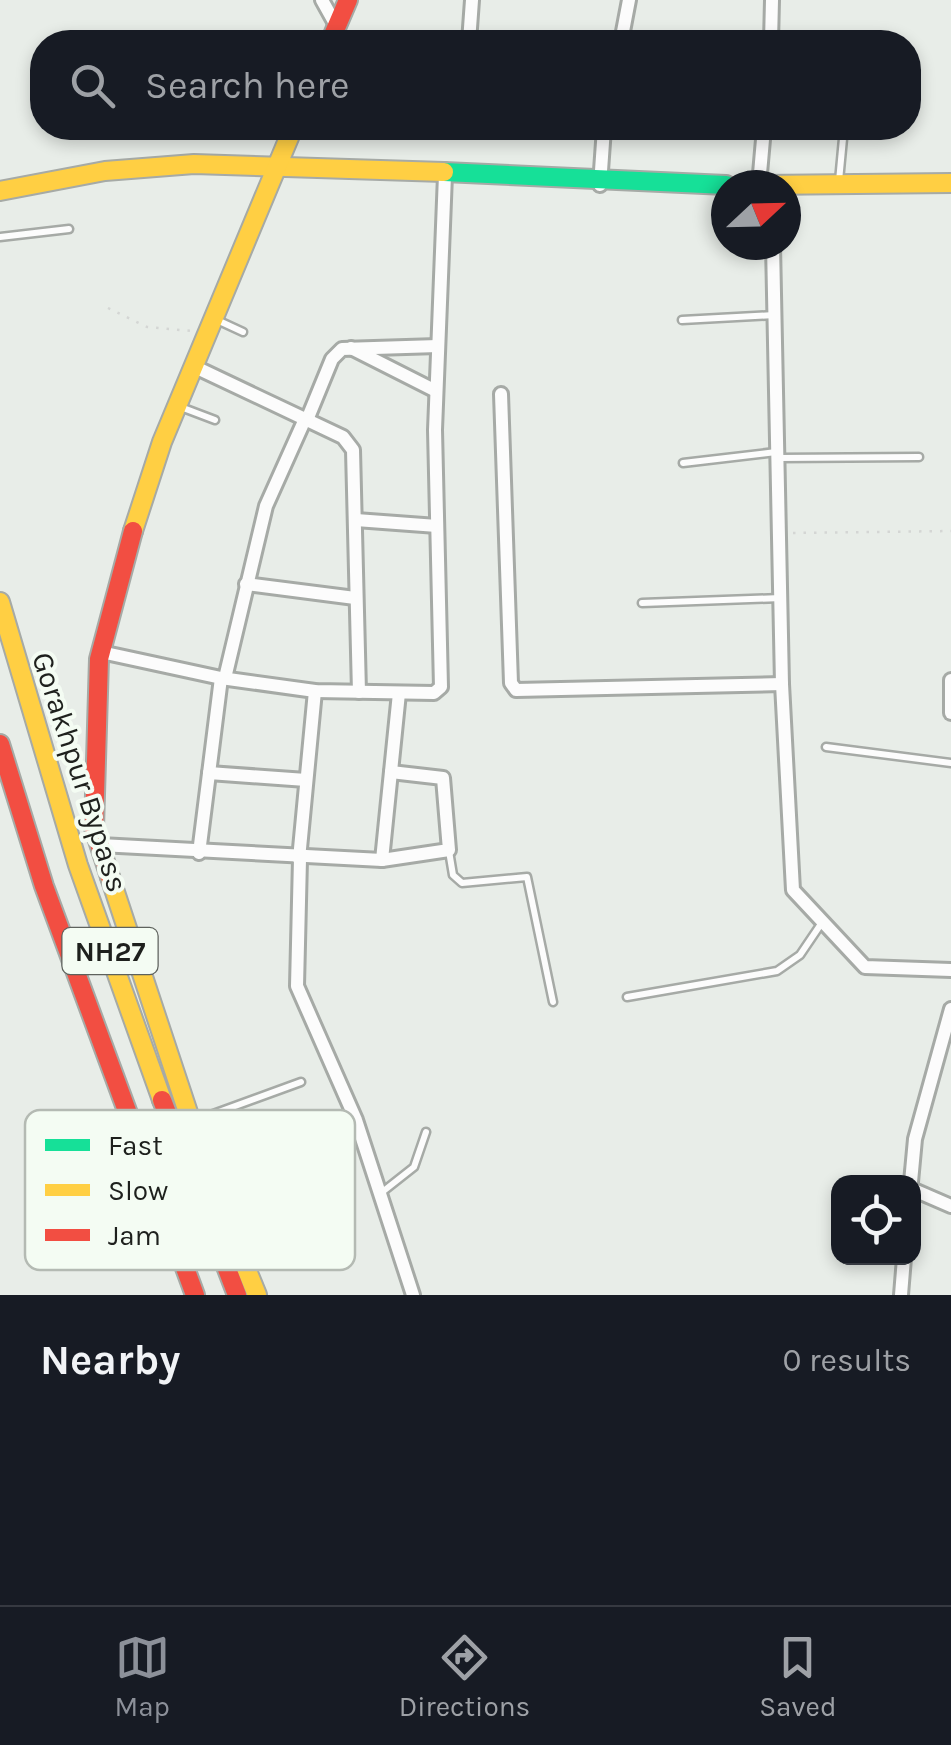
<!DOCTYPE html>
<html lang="en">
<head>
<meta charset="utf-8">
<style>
	:root { --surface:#171b24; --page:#242831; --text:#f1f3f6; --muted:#9ea1a6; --line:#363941; --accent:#8c9099 }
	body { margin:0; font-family:Karla,sans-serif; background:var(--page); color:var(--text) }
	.controls { position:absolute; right:30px; bottom:30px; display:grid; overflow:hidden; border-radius:20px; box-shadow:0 5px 15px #0003 }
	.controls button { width:90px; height:90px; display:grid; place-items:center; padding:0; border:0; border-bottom:2px solid var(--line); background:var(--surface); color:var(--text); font:50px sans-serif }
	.compass { position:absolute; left:711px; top:170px; width:90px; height:90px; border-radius:50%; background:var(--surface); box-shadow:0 5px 15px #0003; rotate:68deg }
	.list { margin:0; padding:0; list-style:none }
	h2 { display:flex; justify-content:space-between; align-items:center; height:130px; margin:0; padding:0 40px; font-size:42px }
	h2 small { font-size:32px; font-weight:400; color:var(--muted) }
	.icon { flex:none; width:55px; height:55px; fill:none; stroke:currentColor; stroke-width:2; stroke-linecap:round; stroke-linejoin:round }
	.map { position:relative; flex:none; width:951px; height:1295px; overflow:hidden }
	.search { position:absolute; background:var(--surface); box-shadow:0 5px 15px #0003; left:30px; right:30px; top:30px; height:110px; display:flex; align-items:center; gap:25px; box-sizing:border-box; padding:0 35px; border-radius:40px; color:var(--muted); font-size:38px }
	.sheet { height:310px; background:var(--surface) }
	nav { display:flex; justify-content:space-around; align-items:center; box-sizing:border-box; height:140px; border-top:2px solid var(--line); background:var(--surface); font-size:28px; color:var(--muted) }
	nav a { display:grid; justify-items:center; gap:5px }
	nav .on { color:var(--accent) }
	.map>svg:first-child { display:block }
</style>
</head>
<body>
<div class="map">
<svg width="951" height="1295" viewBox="0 0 951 1295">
	<rect width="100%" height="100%" fill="#e8ede8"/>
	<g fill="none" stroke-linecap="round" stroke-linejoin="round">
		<g stroke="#a6aaa6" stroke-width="11">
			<g id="lane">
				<polyline points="839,181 844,128"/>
				<polyline points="0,237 69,229"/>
				<polyline points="217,320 243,332"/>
				<polyline points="682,320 774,315"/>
				<polyline points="178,406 215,420"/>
				<polyline points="779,458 919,457"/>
				<polyline points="683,463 776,452"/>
				<polyline points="642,603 781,598"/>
				<polyline points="826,747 951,763"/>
				<polyline points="449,851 453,875 462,883 527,877 553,1002"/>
				<polyline points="627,997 777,971 800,955 823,921"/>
				<polyline points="194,1121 301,1082"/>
				<polyline points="381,1193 414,1167 426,1132"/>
				<polyline points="224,1205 270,1190"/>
			</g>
		</g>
		<g stroke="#a6aaa6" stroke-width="18">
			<g id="street">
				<polyline points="322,0 337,27"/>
				<polyline points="469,42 472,0"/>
				<polyline points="621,42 629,0"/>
				<polyline points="771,42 772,0"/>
				<polyline points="600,185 604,128"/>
				<polyline points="759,185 764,128"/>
				<polyline points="773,245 782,684 793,890 865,967 951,970"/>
				<polyline points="351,348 436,391"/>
				<polyline points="193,366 343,437 353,450 359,692"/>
				<polyline points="501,394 511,683 516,690 782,684"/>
				<polyline points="307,420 332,359 342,349 438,346"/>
				<polyline points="356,520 437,526"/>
				<polyline points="246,584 355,598"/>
				<polyline points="101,652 221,678 315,691 434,693 441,687 435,430 445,175"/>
				<polyline points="225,678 266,506 305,419"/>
				<polyline points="951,680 951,713"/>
				<polyline points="209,773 306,780"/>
				<polyline points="100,845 382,860 449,850 443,778 391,772"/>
				<polyline points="199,853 221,678"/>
				<polyline points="299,859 315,691"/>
				<polyline points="300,859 297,986 356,1120 413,1295"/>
				<polyline points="382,860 399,693"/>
				<polyline points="911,1182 915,1139 951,1009"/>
				<polyline points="914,1190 951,1206"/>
				<polyline points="901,1295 904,1258"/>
			</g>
		</g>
		<g stroke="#a6aaa6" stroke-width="22">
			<polyline id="fast" points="444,172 726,185"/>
		</g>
		<g stroke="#a6aaa6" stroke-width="22">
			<g id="slow">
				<polyline points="757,185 951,183"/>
				<polyline points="0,191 105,171 194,164 444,172"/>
				<polyline points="133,531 162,442 293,128"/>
				<polyline points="0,602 78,865 162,1100"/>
				<polyline points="110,877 212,1185 257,1295"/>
			</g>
		</g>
		<g stroke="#a6aaa6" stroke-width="22">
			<g id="jam">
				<polyline points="330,42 348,0"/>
				<polyline points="0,744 44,886 195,1295"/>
				<polyline points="110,877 94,828 99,659 133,531"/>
				<polyline points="162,1100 237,1295"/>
			</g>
		</g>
		<g stroke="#d4d6d4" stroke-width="2.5" stroke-dasharray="2.5 8" stroke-linecap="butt">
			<polyline points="108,308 147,327 192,331"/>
			<polyline points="793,533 951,531"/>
		</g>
		<use href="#lane" stroke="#fcfcfc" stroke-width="6"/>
		<use href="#street" stroke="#fcfcfc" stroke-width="12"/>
		<use href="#fast" stroke="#16e098" stroke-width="18"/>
		<use href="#slow" stroke="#ffcf43" stroke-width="18"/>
		<use href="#jam" stroke="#f24e42" stroke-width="18"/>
	</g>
	<g text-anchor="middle" stroke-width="8" stroke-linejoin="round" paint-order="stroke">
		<rect fill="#f4fcf3" stroke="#5e625d" stroke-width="2.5" x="62.5" y="928" width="95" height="46" rx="8"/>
		<g font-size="28" font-weight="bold" fill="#1e201d">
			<text x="110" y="961">NH27</text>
		</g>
		<g font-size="30" fill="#1e201d" stroke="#f4fcf3">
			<text transform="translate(80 772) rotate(72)" y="10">Gorakhpur Bypass</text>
		</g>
	</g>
	<rect x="25" y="1110" width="330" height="160" rx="15" fill="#f4fcf3" stroke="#b4bab3" stroke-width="2.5"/>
	<rect x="45" y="1139" width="45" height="12" fill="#16e098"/>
	<rect x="45" y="1184" width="45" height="12" fill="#ffcf43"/>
	<rect x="45" y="1229" width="45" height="12" fill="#f24e42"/>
	<g font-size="28" fill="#1e201d">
		<text x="108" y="1155">Fast</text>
		<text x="108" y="1200">Slow</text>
		<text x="108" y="1245">Jam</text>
	</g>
</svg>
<div class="controls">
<button><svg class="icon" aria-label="locate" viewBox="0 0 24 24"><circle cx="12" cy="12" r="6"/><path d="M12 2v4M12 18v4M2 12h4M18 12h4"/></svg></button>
</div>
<svg class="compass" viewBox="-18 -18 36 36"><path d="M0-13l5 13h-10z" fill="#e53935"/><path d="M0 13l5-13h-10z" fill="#9ea1a6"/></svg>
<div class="search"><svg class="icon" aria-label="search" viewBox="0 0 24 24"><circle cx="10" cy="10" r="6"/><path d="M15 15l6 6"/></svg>Search here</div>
</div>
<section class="sheet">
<h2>Nearby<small>0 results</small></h2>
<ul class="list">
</ul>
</section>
<nav>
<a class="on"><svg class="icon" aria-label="map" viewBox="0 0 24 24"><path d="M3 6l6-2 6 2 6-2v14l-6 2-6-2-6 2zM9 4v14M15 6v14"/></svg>Map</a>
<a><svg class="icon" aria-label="directions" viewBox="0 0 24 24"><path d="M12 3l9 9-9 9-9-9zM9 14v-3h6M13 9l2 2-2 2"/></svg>Directions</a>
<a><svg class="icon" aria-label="saved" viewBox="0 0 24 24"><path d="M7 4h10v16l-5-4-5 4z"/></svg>Saved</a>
</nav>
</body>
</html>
